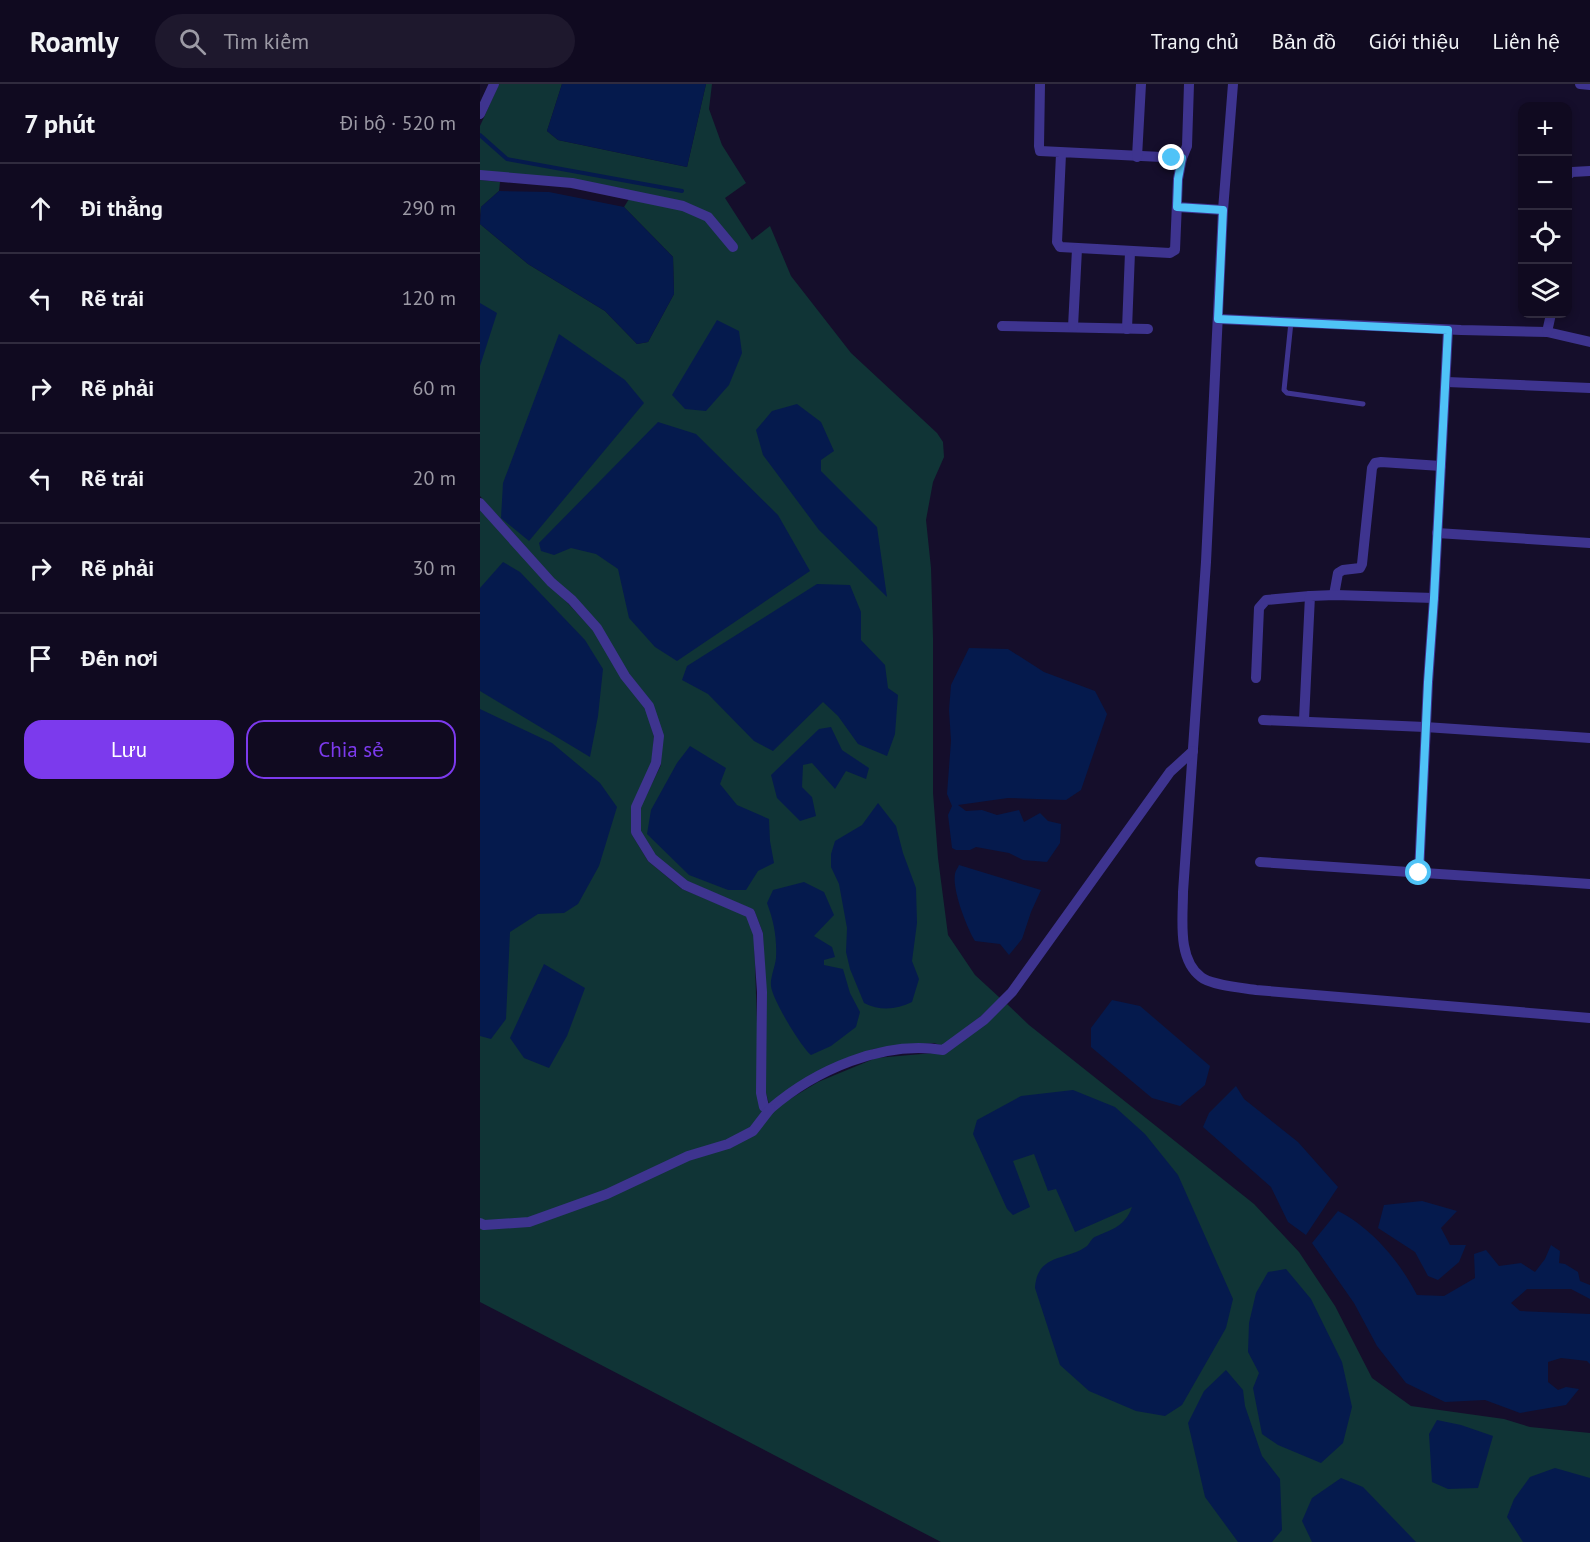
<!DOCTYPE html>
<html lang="vi">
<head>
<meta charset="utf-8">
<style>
	:root { --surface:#100a20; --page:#1e182d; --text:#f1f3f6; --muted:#9c9aa5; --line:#302b3e; --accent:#7c3aed }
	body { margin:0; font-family:"PT Sans",sans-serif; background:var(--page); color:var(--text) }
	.controls { position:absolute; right:18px; top:18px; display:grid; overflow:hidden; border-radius:12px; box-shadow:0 3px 9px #0003 }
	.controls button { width:54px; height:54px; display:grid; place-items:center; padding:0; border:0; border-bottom:2px solid var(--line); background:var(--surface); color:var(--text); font:30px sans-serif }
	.stop { position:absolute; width:18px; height:18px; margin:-14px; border:4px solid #4fc3f7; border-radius:50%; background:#fff }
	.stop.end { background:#4fc3f7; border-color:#fff; box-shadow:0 2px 6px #0008 }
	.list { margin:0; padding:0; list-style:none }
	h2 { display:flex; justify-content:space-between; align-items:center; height:78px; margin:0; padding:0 24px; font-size:26px }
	h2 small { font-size:20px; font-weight:400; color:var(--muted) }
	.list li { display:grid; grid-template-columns:39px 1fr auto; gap:18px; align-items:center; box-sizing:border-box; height:90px; padding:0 24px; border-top:2px solid var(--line) }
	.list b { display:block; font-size:22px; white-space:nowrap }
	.list em { font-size:20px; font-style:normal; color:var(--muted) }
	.actions { display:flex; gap:12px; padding:18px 24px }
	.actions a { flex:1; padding:14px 0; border:2px solid var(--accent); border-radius:18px; text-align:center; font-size:21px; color:var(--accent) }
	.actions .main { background:var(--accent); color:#fff }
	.icon { flex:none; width:33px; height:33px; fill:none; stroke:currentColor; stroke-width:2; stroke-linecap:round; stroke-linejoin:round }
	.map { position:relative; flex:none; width:1110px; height:1458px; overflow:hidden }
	header { display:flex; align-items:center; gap:36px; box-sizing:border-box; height:84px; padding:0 30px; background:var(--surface); border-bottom:2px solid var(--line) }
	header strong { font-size:28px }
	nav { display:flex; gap:33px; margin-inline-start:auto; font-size:21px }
	.search { width:420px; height:54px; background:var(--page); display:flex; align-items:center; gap:15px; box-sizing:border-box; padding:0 21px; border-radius:33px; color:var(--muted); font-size:22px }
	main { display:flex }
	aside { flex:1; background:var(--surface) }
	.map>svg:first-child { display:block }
</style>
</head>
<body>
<header>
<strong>Roamly</strong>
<div class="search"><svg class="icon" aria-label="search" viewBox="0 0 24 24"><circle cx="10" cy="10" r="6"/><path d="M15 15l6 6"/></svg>Tìm kiếm</div>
<nav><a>Trang chủ</a><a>Bản đồ</a><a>Giới thiệu</a><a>Liên hệ</a></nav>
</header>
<main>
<aside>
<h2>7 phút<small>Đi bộ · 520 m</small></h2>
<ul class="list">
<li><svg class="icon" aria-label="ahead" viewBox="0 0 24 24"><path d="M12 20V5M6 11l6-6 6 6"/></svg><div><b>Đi thẳng</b></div><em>290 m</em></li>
<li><svg class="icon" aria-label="left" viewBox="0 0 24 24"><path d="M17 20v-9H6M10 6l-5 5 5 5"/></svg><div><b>Rẽ trái</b></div><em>120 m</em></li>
<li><svg class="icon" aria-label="right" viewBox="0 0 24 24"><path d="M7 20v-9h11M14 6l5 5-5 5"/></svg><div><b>Rẽ phải</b></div><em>60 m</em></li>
<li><svg class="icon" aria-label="left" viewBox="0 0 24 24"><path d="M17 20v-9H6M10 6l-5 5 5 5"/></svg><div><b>Rẽ trái</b></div><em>20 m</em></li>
<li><svg class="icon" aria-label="right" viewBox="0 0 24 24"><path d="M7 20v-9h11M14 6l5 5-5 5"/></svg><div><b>Rẽ phải</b></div><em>30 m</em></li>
<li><svg class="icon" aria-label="arrive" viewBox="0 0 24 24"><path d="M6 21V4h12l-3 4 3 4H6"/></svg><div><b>Đến nơi</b></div></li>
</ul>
<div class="actions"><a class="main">Lưu</a><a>Chia sẻ</a></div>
</aside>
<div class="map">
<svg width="1110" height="1458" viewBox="0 0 1110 1458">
	<rect width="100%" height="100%" fill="#150e2b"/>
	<g fill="#103436">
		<polygon points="19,0 82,0 67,47 78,56 207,83 226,0 232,0 229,25 242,61 266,99 245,114 272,156 290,142 311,192 371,269 457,349 463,358 464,373 453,398 446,436 451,484 453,554 453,709 458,774 468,851 495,891 520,914 501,932 463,962 454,959 393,965 289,1020 286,1009 283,849 274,826 207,797 175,772 160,747 160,724 181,681 173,620 74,495 0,412 0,140 48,180 125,227 157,260 168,258 194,210 193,173 144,123 149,115 193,116 0,87 0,42"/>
		<polygon points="0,96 20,98 19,107 1,123 0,132"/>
		<polygon points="0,426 114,547 166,625 174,653 172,678 151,749 168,777 202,805 267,832 274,852 280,1026 305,1018 338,998 396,974 453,969 527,920 549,941 774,1120 819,1168 855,1222 892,1294 931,1322 1024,1335 1050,1343 1110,1349 1110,1458 461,1458 0,1218"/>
	</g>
	<g fill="#051a4d">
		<polygon points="82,0 226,0 207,83 78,56 67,47"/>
		<polygon points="19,107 69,108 144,123 193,173 194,210 168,258 157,260 125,227 48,180 0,140 1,123"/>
		<polygon points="0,219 17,229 0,282"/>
		<polygon points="237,236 259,247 262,269 249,301 226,327 205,325 192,311"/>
		<polygon points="79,250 145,296 164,319 49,457 21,434 23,399"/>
		<polygon points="317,320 341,338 354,367 341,376 341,387 397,443 407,513 339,446 283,371 276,346 292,327"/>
		<polygon points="178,338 216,350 298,431 330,487 197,577 175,563 149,534 138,485 116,470 91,464 74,471 61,467 59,459"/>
		<polygon points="23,478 40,488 105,556 123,585 118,632 110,673 0,607 0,504"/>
		<polygon points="337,500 370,501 381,528 381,556 405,581 408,604 418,611 415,650 407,672 378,660 358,632 343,618 293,667 274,657 228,610 202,596 207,582"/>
		<polygon points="489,564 528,565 564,588 615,607 627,630 601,706 586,716 528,714 478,721 486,727 502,726 517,731 539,726 544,738 560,729 568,737 581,740 580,759 567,778 543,776 529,769 496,763 490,766 476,766 472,764 468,731 472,722 467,710 471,657 469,626 471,601"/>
		<polygon points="0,625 72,659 120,699 137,723 119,782 98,820 84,829 58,830 30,848 26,935 11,955 0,952"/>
		<polygon points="351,643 362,666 389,684 386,695 366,687 355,705 332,679 323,681 322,703 332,713 336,732 320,737 297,714 291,691 339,645"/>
		<polygon points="210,662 246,684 240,700 257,721 289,735 290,757 294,779 278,787 266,806 248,806 209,791 167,750 171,726 197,679"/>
		<path d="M398,719L416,742L423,769L436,804L437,839L432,877L439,895L432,918C416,926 400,927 384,919L370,885L366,868L367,844L359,800L351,783V770L355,757L382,741Z"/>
		<path d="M479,781L561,806L551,828L542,855L529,871L520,860L495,857C487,844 472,806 475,790C475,787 478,784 479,781Z"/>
		<path d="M324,798L344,808L354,831L334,852L352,863L355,873L344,876V881L363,885L370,909L380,928L376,943L351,962L331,971C321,963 292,915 291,902C290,894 295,883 296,874C297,854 294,838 287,819L293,806Z"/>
		<polygon points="64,880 105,904 87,952 69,984 44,974 30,954"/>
		<polygon points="632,916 660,922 730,982 725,1001 700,1022 672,1014 611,963 611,944"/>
		<polygon points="756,1002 764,1015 818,1058 858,1103 826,1151 808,1138 791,1103 723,1043 729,1029"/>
		<path d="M593,1006L635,1023L665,1050L698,1091L753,1215L746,1244L702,1321L685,1332L656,1327L609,1307L580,1281L555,1204C557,1169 587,1177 607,1162C611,1158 611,1154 617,1152C633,1145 645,1142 652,1123L595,1148L576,1105L568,1107L554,1070L533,1077L550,1123L533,1131L527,1125L493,1050L497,1036L541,1012Z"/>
		<polygon points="942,1117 977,1127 961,1144 970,1161 986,1161 979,1178 958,1196 948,1192 935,1168 898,1144 904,1121"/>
		<path d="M858,1127C892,1144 920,1178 937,1211L964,1212L995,1194L994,1170L1006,1166L1019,1182L1041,1179L1055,1188L1065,1175L1071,1161L1080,1167L1079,1179L1085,1180L1098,1188L1100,1197L1110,1201V1215L1091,1205H1047L1031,1219L1040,1227L1110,1230V1280L1107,1277L1081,1274L1068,1278V1298L1078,1306L1086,1303L1099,1305L1086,1321L1040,1329L1005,1316L965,1318L926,1299L897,1262L874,1219L832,1159Z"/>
		<polygon points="806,1185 831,1215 862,1278 872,1323 863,1359 841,1379 798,1361 782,1350 773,1304 779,1289 768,1268 769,1239 776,1209 788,1188"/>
		<polygon points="746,1286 763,1306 765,1322 782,1372 800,1395 802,1446 792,1458 758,1458 725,1413 708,1339 724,1307"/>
		<polygon points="957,1336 981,1341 1013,1352 998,1404 968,1405 952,1398 949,1350"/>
		<polygon points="1075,1384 1110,1394 1110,1458 1043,1458 1027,1433 1034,1415 1050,1393"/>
		<polygon points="861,1394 883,1403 936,1458 832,1458 822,1437 832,1414"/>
	</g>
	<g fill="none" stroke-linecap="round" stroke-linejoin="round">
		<polyline stroke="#051a4d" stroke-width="4" points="0,51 27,75 202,107"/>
		<polyline stroke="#3e348f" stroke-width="5" points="811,238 804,306 807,309 883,320"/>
		<g stroke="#3e348f" stroke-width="10">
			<polyline points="560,0 559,62 560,67 702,74 698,95 695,166 690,169 580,163 577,158 581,70"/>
			<path d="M753,0L743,126L726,478L703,808C703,835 697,875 721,893C730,901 764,904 776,906L1110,934"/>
			<polyline points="1100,0 1110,1"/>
			<polyline points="0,30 14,0"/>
			<polyline points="657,73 661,0"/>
			<polyline points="702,74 707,62 709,0"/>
			<polyline points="0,91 92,99 203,122 228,133 253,163"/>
			<polyline points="1088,91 1092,88 1110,87"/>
			<polyline points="697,123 743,126"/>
			<polyline points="739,235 981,246 1067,248 1110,258"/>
			<polyline points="522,242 668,245"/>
			<polyline points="593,243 597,165"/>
			<polyline points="647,245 650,168"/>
			<polyline points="1067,248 1071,230"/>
			<polyline points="967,298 1110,304"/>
			<path d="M0,419L71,498L92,516L117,544L145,592L169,622L179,652L176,679L156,723V748L172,774L205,801L270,829L278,850L282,908L281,1009L284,1023L290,1025C335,986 403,956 463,966L504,936L532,908L690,688L713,667"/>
			<polyline points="957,449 1110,459"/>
			<polyline points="854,511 858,489 863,486 880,484 882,480 892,384 895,379 901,378 961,382"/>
			<polyline points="776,594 779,524 786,516 830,512"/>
			<polyline points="783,636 945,643 1110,654"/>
			<polyline points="824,636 830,512 855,511 954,514"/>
			<polyline points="780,778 1110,800"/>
			<polyline points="939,789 948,599 954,514 968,246"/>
			<polyline points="0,1139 4,1141 49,1138 127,1110 208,1072 248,1060 273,1047 290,1025"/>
		</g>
	</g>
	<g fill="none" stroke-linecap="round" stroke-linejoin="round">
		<polyline stroke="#4fc3f7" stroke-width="8" points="692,74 702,74 698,95 697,123 743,126 738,235 968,246 954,514 948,598 939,789"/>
	</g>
</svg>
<div class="controls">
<button>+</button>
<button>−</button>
<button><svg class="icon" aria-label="locate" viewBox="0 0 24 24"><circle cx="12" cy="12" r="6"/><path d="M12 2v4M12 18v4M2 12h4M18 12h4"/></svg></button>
<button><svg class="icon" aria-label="layers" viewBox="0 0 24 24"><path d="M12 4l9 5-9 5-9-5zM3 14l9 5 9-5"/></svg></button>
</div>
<div class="stop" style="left:939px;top:789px"></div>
<div class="stop end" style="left:692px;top:74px"></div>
</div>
</main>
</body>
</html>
